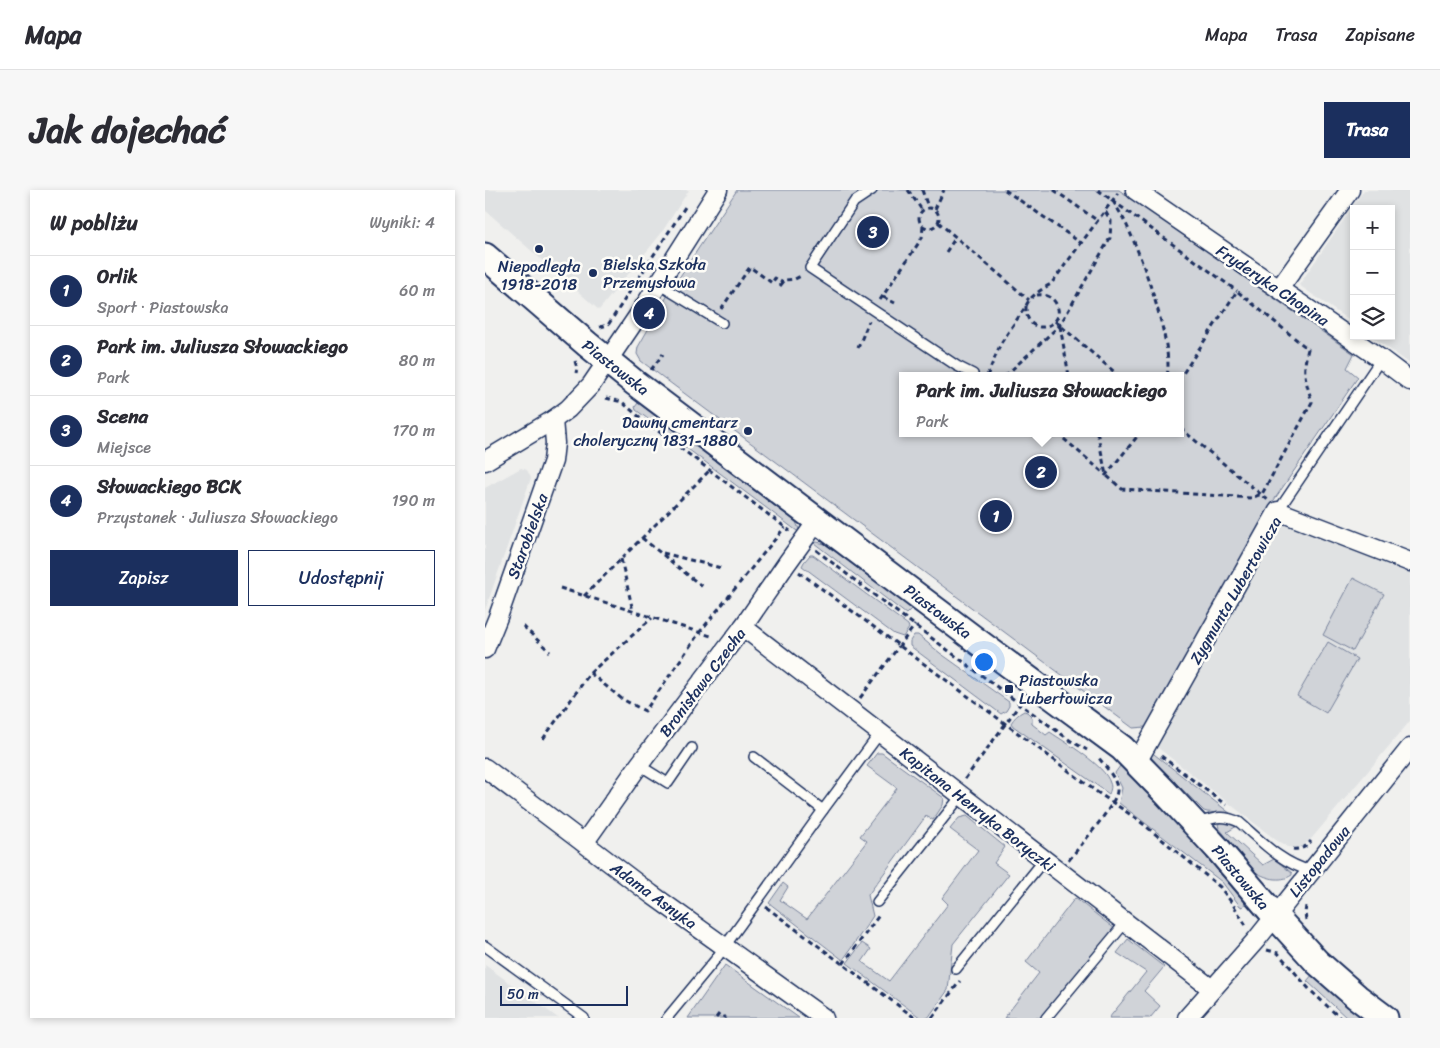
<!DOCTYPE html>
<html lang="pl">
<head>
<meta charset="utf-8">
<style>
	:root { --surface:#fff; --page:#f7f7f7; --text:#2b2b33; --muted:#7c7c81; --line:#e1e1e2; --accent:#1b2f5e }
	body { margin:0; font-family:Sriracha,sans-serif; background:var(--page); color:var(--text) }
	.controls { position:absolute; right:15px; top:15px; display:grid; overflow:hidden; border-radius:0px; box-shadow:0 2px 8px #0003 }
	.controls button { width:45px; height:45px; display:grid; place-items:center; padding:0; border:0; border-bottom:1px solid var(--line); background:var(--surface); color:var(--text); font:25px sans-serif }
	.scale { position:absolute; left:15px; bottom:12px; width:128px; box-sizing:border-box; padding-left:5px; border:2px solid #1b2f5e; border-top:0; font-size:14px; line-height:18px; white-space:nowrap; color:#1b2f5e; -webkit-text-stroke:4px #fdfcf7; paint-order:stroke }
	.you { position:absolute; left:498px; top:471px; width:18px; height:18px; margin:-12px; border:4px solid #fff; border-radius:50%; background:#1a73e8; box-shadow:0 0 0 8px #1a73e833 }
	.badge { display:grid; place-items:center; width:32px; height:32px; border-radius:50%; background:var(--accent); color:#fff; font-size:16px; font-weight:700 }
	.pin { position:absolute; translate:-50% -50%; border:2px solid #fff; box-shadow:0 1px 5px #0006 }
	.popup { position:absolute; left:414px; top:182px; width:285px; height:65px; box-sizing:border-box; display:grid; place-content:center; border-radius:0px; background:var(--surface); filter:drop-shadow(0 1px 4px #0005); font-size:16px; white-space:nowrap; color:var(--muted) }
	.popup b { font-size:19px; color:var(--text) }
	.popup::after { content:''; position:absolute; left:50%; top:100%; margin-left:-10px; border:10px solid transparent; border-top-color:var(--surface) }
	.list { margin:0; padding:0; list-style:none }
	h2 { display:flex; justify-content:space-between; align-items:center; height:65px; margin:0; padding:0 20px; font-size:21px }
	h2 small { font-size:16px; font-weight:400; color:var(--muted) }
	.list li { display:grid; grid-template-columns:32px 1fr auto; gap:15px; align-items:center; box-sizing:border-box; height:70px; padding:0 20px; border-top:1px solid var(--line) }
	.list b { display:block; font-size:19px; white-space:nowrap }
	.list p { margin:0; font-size:16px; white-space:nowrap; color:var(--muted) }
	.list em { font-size:16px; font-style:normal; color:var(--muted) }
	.actions { display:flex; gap:10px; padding:15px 20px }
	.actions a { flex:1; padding:11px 0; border:1px solid var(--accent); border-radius:0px; text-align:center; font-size:18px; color:var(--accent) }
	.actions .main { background:var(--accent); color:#fff }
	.icon { flex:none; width:28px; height:28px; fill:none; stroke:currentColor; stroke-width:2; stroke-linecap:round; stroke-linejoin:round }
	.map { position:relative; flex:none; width:925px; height:828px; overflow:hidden; border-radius:0px }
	header { display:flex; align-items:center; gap:30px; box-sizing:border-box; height:70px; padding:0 25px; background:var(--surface); border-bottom:1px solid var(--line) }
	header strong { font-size:24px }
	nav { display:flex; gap:28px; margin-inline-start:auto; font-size:18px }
	.intro { display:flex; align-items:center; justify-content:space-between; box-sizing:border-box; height:120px; padding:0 30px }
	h1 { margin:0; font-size:35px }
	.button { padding:12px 22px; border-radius:0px; background:var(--accent); color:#fff; font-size:18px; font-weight:700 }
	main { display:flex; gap:30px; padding:0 30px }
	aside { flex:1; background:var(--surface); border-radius:0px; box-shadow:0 2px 8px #0003 }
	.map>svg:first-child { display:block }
</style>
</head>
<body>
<header>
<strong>Mapa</strong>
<nav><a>Mapa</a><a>Trasa</a><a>Zapisane</a></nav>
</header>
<div class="intro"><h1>Jak dojechać</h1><a class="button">Trasa</a></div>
<main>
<aside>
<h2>W pobliżu<small>Wyniki: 4</small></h2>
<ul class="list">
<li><span class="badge">1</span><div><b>Orlik</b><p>Sport · Piastowska</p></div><em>60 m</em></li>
<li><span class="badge">2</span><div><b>Park im. Juliusza Słowackiego</b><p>Park</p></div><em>80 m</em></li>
<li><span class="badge">3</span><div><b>Scena</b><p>Miejsce</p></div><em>170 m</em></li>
<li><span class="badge">4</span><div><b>Słowackiego BCK</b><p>Przystanek · Juliusza Słowackiego</p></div><em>190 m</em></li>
</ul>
<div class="actions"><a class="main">Zapisz</a><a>Udostępnij</a></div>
</aside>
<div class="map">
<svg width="925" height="828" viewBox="0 0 925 828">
	<rect width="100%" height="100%" fill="#f0f0ee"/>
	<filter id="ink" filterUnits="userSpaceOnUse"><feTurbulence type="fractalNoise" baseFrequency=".02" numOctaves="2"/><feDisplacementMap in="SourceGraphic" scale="10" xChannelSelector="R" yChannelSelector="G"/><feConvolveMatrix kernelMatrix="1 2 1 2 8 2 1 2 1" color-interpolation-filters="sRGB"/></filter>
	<g filter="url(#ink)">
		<g fill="#e0e2e3">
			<polygon points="0,0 204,0 175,45 114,120 0,20"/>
			<polygon points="879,0 925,0 925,172 924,173 886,146 906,146 906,19 869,19 869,134 814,95"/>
			<polygon points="36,278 42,280 46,288 0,420 0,298"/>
			<polygon points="797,332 925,382 925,531 827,648 820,654 814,658 803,657 791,650 668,554"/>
			<polygon points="0,775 73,828 0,828"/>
		</g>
		<g fill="#d0d3d8" stroke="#76819b" fill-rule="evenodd">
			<path d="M252,0H634L869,164L862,178L873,187L787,313L661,537L648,538L156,171L152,164L153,157L184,103ZM417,186H695V243H417Z"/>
			<polygon points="153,213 311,332 316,344 151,220 150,217"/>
			<polygon points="332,352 340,354 427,418 421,424 329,353"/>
			<polygon points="325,365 328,365 423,435 424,438 418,447 409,444 317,376 319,372"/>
			<polygon points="868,388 899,404 868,461 838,445"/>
			<polygon points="429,445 433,445 455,463 524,512 524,516 521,521 516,524 425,456 425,451"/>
			<polygon points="843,452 872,469 841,523 812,506"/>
			<path d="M539,521L542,522L547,527V534L561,545L565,542C581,553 620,575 625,593C627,597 625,601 624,604L528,536L526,533C529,528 533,524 539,521Z"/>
			<polygon points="665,561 746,624 722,622 719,621 668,570 665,566"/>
			<polygon points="392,563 397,563 459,608 458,615 448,630 441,626 383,705 388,726 358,770 284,713 298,693 303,697 295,710 322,729 382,651 375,646 412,598 382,576"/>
			<path d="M635,576C680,619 721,665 760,713L758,717L755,716L737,692L634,613L637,598L630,583Z"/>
			<polygon points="482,626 520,657 509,673 524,684 468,754 463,800 443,828 436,828 362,773 377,753 386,759 377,772 404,791 463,714 457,708 493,660 465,639 474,628"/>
			<path d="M739,631L752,636L742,642L778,675L789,669L807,683V685C795,693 780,688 769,681L734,638L733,634Z"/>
			<polygon points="590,708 630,739 555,828 519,828 554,783 541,772"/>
			<polygon points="643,749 679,777 659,801 675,816 665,828 624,828 661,782 632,763"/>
			<polygon points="240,775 314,828 203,828"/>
			<polygon points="828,784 872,824 878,828 862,828 822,791"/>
		</g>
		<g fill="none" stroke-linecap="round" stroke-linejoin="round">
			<g stroke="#1b2f5e" stroke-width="12">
				<g id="lane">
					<polyline points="387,0 369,12 325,78 472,176 488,184"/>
					<polyline points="173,94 237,133"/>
					<polyline points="793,321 896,169"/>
					<polyline points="269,567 338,620"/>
					<polyline points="154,575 183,593 207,558"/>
					<path d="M712,633C729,628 737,624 754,632C777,652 796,673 826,681"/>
					<polyline points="392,712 476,606"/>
					<polyline points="0,756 99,828"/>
					<polyline points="471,779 559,670"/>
					<polyline points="182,828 230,770 338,620 395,543"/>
					<polyline points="561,828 640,733"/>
				</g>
			</g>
			<g stroke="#1b2f5e" stroke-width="21">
				<g id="street">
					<polyline points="650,0 896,169 925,191"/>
					<polyline points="794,99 865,0"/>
					<polyline points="0,271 68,230 83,219 106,195 155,123 233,0"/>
					<polyline points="258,437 727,799"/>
					<polyline points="0,459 13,427 68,271 70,253 68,230"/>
					<polyline points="652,572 793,321 925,372"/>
					<polyline points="0,578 166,704 339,828"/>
					<polyline points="99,653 154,575 258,437 302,373 333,330"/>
					<polyline points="702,828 771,750 925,558"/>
				</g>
			</g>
			<g stroke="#1b2f5e" stroke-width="29">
				<polyline id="secondary" points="0,66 102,154 150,193 492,451 637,558 680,602 732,658 790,726 832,772 872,807 900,828"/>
			</g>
			<g stroke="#1b2f5e" stroke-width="3" stroke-dasharray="5 4" stroke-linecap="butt">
				<polyline points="423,0 437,20"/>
				<polyline points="437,0 443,17"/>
				<polyline points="520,0 596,53"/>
				<polyline points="569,0 613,31"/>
				<polyline points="613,0 752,101"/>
				<path d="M628,11C633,20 639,28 643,38C657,68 689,155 682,186"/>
				<circle cx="444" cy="28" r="10"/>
				<polyline points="450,19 459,0"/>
				<polyline points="453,32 544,110"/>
				<polyline points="461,62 471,47"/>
				<polyline points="295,96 300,90 310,89 316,86"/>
				<polyline points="398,107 410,113"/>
				<polyline points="395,110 437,48 438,36"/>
				<path d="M541,116C540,152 586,136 570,112C566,106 559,104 552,105"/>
				<polyline points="236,119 265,77 287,93 290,88 298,93"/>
				<polyline points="570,131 634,186"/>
				<polyline points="575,136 584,186"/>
				<polyline points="115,137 123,135 200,17"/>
				<polyline points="373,158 384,131"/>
				<polyline points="90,171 92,178 91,183"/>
				<polyline points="166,180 178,164"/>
				<path d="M502,186L516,153L541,116C545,106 557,99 566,94L633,3"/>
				<polyline points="520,186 575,135 625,48 626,31 620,21"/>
				<polyline points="121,208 137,212 152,225 305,341"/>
				<polyline points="695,238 783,310"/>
				<polyline points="572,243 621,285 655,243"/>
				<path d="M611,243L613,246L621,285L637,299L766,308L777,304L827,212C820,188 817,183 823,159L752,101L695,188"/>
				<polyline points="157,348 219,398"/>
				<polyline points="331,360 381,399 535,514 586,551 602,560"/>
				<polyline points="178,363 236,378"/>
				<polyline points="136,369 148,421"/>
				<polyline points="314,382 514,529 612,602 652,629 735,697 747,713 762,737"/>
				<polyline points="75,398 229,447"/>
				<polyline points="99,406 225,280"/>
				<polyline points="38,436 65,462"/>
				<polyline points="105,483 137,509 160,521 214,443 300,337"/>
				<polyline points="375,508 430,435"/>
				<polyline points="58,549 105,483 167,428"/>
				<polyline points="676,566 741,615"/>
				<polyline points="480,589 535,514"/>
				<path d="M808,659C816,660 821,657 826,651"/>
				<path d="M584,670C594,657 631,615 632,601C633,590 620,576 613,567"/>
				<polyline points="281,717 430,828"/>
				<polyline points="821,730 820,723 821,716"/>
				<polyline points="782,760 793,763 825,800 855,828"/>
				<polyline points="358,774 395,724"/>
				<polyline points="231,828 234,824 241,828"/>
				<polyline points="447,828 475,791"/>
			</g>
			<use href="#lane" stroke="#fdfcf7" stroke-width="9"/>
			<use href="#street" stroke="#fdfcf7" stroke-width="18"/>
			<use href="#secondary" stroke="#fdfcf7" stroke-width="25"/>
		</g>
	</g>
	<g fill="#1b2f5e" stroke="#fdfcf7" stroke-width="2">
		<circle cx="54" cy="59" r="5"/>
		<circle cx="108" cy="83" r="5"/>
		<circle cx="263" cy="241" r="5"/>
		<rect x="519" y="494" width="10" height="10" rx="2.5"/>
	</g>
	<g text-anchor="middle" stroke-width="5" stroke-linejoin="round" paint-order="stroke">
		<g font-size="16" fill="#1b2f5e" stroke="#fdfcf7" text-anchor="start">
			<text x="118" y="80">Bielska Szkoła<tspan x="118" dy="18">Przemysłowa</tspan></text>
			<text x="54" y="82" text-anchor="middle">Niepodległa<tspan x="54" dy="18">1918-2018</tspan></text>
			<text x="253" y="238" text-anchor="end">Dawny cmentarz<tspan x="253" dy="18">choleryczny 1831-1880</tspan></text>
			<text x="534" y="496">Piastowska<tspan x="534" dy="18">Lubertowicza</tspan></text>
		</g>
		<g font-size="16" fill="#1b2f5e" stroke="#fdfcf7">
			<text transform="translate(788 95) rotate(34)" y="6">Fryderyka Chopina</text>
			<text transform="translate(131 177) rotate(38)" y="6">Piastowska</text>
			<text transform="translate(42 346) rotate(-70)" y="6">Starobielska</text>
			<text transform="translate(750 400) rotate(-60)" y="6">Zygmunta Lubertowicza</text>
			<text transform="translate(453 421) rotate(37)" y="6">Piastowska</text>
			<text transform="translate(217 492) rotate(-53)" y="6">Bronisława Czecha</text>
			<text transform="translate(493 619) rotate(38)" y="6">Kapitana Henryka Boryczki</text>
			<text transform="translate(834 671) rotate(-51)" y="6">Listopadowa</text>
			<text transform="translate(756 687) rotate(50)" y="6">Piastowska</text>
			<text transform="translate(169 705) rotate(36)" y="6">Adama Asnyka</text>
		</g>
	</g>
</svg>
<div class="controls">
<button>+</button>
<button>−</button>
<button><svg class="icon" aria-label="layers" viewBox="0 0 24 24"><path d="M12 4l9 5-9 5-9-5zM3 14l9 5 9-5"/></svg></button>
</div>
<div class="scale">50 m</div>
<div class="you"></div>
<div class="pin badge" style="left:511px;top:326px">1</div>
<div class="pin badge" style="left:556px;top:282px">2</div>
<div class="popup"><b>Park im. Juliusza Słowackiego</b>Park</div>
<div class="pin badge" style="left:388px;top:42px">3</div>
<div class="pin badge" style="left:164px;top:123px">4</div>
</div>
</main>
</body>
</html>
